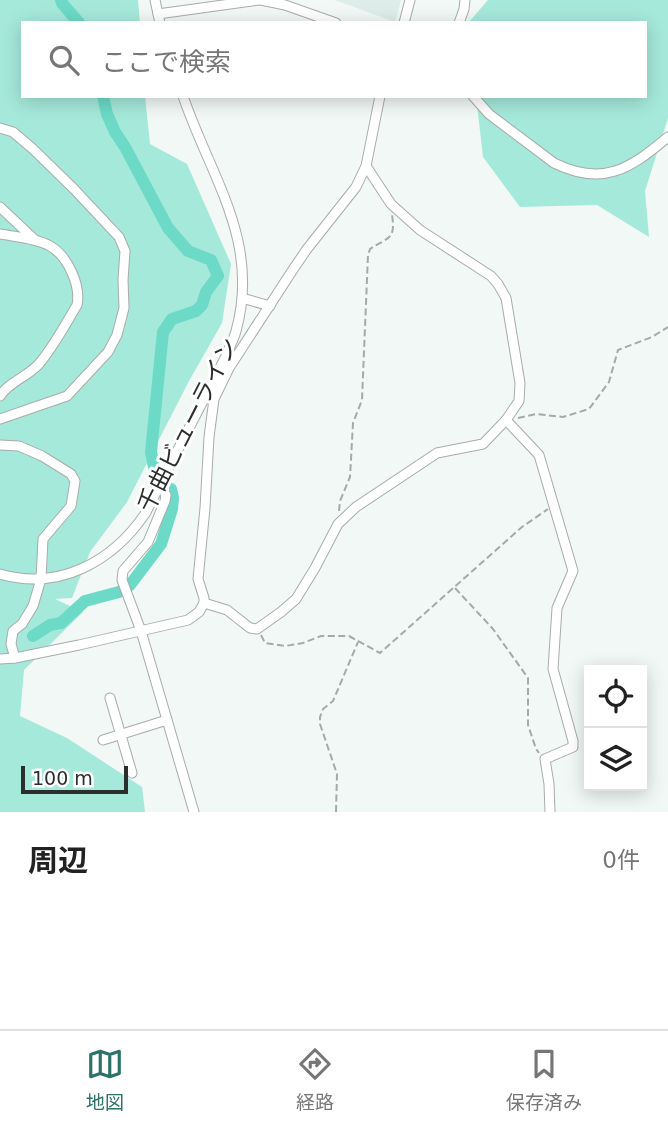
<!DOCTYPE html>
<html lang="ja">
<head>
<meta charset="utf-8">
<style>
	:root { --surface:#fff; --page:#f6f6f6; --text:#222; --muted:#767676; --line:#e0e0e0; --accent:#2d7266 }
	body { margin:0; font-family:"DejaVu Sans","Noto Sans JP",sans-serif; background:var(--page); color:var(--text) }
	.controls { position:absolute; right:21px; bottom:21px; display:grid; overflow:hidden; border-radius:0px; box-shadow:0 4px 18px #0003 }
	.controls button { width:63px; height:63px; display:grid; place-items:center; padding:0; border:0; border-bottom:2px solid var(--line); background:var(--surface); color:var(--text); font:35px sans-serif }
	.scale { position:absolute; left:21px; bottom:18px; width:107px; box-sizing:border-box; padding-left:7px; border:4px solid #2b2e2d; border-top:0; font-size:19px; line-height:24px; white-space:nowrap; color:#2b2e2d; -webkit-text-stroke:5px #fff; paint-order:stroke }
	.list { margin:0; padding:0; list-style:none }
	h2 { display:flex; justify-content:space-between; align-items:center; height:91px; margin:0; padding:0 28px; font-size:30px }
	h2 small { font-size:23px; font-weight:400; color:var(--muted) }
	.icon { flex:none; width:38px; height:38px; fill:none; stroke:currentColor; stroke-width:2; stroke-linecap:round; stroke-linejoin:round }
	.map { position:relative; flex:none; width:668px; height:812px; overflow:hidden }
	.search { position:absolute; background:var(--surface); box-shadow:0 4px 18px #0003; left:21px; right:21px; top:21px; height:77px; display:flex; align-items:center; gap:18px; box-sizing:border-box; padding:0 24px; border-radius:0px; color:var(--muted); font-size:26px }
	.sheet { height:217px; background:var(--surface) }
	nav { display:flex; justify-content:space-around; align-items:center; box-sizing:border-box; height:98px; border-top:2px solid var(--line); background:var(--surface); font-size:19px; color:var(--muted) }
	nav a { display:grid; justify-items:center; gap:4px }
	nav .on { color:var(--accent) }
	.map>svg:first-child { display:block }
</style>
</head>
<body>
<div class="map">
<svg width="668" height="812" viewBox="0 0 668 812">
	<rect width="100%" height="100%" fill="#f1f8f6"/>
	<polygon fill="#deedea" points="335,0 401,0 395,22"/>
	<g fill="#a5e9db">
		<polygon points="0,0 138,0 140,23 23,23 23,96 145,96 150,144 187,164 231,264 222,323 189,381 127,502 90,552 72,598 55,599 83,612 24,670 20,716 67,738 142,787 145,812 0,812"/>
		<polygon points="488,0 668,0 668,118 645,191 649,237 597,205 520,207 483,157 476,96 645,96 645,23 468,23"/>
	</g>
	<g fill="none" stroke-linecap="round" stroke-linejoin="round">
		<g stroke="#6cdac6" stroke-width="12">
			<polyline points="61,0 62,3 79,23"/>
			<polyline points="103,96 107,114 115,132 125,147 168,228 188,251 211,260 218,276 206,292 202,305 196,311 172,319 163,332 151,452 154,467 158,475"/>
			<polyline points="33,636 50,625 61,623 85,601 119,592 130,585 161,544 172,509 173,498 171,489"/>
		</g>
		<g stroke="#a7acab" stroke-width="11">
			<g id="minor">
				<polyline points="155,0 160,23"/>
				<polyline points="261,0 285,5 336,23"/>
				<polyline points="158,14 259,0"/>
				<polyline points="404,23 410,0"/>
				<polyline points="459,23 464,9 465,0"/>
				<path d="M473,96L489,114L554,163C603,187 630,169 668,137"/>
				<polyline points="0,128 13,132 33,149 74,189 119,237 125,251 123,280 124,308 117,335 108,352 67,396 0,419"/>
				<polyline points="0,207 35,240"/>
				<path d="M0,234C16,237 36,238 50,246C68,256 81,286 77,305C65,325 53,348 38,365C25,378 9,382 0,396"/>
				<polyline points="242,298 270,306"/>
				<polyline points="506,420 539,455 573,571 557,608 553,669 573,741 573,747 545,759 549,784 550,812"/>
				<polyline points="0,445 19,446 42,456 71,474 75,481 71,506 43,539 41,579 33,606 22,624 13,631 11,644 15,658"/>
				<polyline points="160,485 166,495 165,501 148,542 123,571 122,580 141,631 194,812"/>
				<path d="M0,574C59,591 112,562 145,514L226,356C229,348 234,339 236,331C261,241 210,176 183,96"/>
				<polyline points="204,603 227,610 250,628 257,629 281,612 296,599 315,568 338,524 356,507 437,453 483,444 506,420 519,401 520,383 506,298 498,284 491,276 420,230 391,204 366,166"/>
				<polyline points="0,659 15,658 79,645 188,620 199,612 204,603 204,598 198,579 205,508 209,437 214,399 229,368 294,268 307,249 356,187 366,166 380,96"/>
				<polyline points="110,698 132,773"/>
				<polyline points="103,740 167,720"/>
			</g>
		</g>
		<g stroke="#a5aaa9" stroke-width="2" stroke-dasharray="7 3.5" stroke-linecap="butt">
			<polyline points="518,418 536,414 563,417 589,409 609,382 618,350 652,337 668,327"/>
			<path d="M339,511L340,501L350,477L353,423L362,400L368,255L370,249C388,237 396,240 392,215"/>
			<polyline points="455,588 493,629 528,678 528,725 536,749 539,753"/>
			<polyline points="261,635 265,643 285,646 303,643 321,636 349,636 380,653 522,527 548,509"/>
			<polyline points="336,812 337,774 320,724 320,717 323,709 333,701 358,642"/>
		</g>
		<use href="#minor" stroke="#fff" stroke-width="9"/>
	</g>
	<g text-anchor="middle" stroke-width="6" stroke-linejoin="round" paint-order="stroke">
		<g font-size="24" fill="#2b2e2d" stroke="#fff">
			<text transform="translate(188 425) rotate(-63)" y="8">千曲ビューライン</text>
		</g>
	</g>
</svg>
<div class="controls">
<button><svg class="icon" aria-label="locate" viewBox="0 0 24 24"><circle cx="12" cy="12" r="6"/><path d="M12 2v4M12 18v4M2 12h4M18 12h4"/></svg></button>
<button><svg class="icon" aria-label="layers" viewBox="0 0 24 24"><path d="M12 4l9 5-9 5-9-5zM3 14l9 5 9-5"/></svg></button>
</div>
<div class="scale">100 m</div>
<div class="search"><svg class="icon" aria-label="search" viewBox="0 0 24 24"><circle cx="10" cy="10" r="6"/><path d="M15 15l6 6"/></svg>ここで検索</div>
</div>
<section class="sheet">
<h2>周辺<small>0件</small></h2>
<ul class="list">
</ul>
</section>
<nav>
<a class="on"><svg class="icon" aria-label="map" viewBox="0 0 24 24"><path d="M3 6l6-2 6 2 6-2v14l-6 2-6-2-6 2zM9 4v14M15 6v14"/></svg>地図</a>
<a><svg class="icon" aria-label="directions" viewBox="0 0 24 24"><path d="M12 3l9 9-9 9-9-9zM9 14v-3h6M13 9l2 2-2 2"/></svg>経路</a>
<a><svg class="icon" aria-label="saved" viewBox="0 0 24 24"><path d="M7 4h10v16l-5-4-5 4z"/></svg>保存済み</a>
</nav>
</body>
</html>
